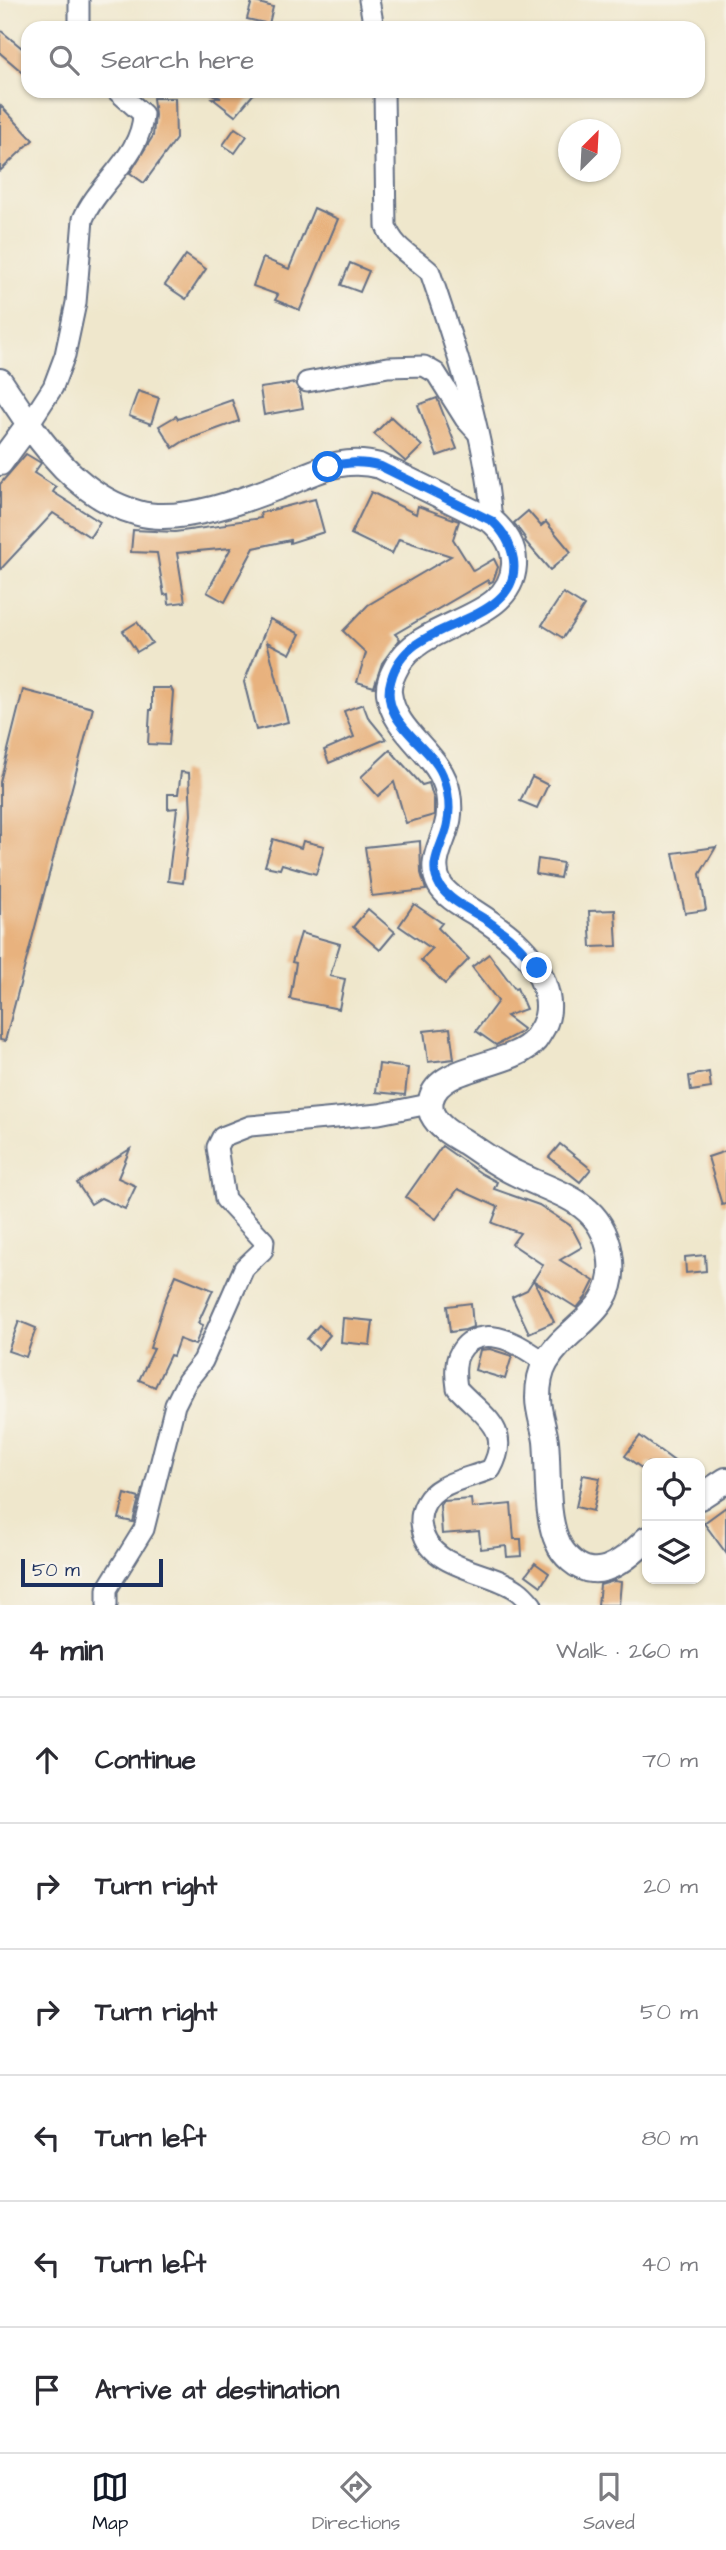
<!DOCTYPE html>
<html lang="en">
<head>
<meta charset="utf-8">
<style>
	:root { --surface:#fff; --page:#f7f7f7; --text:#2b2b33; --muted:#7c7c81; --line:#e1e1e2; --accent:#111827 }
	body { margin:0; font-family:"Architects Daughter",sans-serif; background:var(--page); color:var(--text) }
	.controls { position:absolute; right:21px; bottom:21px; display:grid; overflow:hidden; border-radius:14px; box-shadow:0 2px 5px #0004 }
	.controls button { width:63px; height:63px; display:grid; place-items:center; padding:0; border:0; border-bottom:2px solid var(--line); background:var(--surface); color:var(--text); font:35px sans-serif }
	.compass { position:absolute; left:558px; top:119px; width:63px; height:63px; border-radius:50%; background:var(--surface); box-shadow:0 2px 5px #0004; rotate:24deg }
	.scale { position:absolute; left:21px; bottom:18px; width:142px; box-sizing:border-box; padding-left:7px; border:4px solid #1b2f5e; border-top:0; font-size:19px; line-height:24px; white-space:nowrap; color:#1b2f5e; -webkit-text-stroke:5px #f7f3e8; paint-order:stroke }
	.stop { position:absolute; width:21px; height:21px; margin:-16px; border:5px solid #1a73e8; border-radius:50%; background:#fff }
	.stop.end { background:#1a73e8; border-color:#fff; box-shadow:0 2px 7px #0008 }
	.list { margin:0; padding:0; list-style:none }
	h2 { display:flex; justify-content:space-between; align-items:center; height:91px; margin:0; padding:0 28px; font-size:30px }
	h2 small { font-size:23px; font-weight:400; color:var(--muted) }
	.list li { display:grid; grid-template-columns:46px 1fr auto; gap:21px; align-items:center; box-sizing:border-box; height:126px; padding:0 28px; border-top:2px solid var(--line) }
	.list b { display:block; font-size:26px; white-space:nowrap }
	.list em { font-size:23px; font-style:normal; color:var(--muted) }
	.icon { flex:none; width:38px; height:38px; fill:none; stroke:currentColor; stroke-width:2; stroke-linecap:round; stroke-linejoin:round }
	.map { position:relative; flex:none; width:726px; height:1605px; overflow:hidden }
	.search { position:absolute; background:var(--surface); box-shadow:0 2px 5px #0004; left:21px; right:21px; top:21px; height:77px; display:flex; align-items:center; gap:18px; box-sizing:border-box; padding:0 24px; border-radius:21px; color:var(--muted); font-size:26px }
	.sheet { height:847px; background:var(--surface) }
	nav { display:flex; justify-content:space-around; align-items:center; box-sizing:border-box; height:98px; border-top:2px solid var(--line); background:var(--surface); font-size:19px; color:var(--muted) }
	nav a { display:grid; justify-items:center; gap:4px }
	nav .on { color:var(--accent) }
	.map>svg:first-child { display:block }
</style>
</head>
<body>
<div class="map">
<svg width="726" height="1605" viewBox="0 0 726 1605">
	<rect width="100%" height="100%" fill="#f7f3e8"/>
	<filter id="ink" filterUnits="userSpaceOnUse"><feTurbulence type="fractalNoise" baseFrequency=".0143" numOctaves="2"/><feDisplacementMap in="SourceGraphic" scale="14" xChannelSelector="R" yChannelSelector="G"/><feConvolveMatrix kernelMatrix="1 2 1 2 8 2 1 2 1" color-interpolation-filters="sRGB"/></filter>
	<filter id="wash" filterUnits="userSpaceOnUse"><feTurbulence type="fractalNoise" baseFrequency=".00686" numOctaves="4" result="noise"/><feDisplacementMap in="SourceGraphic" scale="28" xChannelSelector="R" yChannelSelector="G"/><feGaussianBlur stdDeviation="1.57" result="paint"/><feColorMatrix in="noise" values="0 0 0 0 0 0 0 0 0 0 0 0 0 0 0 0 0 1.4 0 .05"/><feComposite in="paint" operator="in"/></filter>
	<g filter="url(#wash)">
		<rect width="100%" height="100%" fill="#efe7cc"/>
		<g id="blocks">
			<g fill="#e8b27e">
				<polygon points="252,1 273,7 269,24 247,19"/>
				<polygon points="0,30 28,53 28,77 0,53"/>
				<polygon points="205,91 256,91 235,116 212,98 221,98"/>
				<polygon points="153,98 175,98 176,139 144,183 130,173 153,136 155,115"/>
				<polygon points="0,105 33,140 0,171"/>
				<polygon points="235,128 247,136 235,153 223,145"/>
				<polygon points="314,208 338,219 300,310 275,300 278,295 253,286 263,258 289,269"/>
				<polygon points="186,255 206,269 186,299 165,285"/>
				<polygon points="350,263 369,271 360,292 341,285"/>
				<polygon points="295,383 300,392 303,408 264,415 260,388"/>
				<polygon points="138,391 159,398 151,424 129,416"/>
				<polygon points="437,398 457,449 437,456 418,405"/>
				<polygon points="232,400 239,421 184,441 173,448 159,426 176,416 178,419"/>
				<polygon points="391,417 422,446 406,462 374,434"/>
				<polygon points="26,454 41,463 34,473 56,487 53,492 100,522 90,537 53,513 0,570 0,484"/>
				<polygon points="371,492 416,514 418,506 459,521 453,539 473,571 494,559 498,567 493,581 489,583 488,580 395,634 400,639 382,663 374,687 357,682 366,653 343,631 368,605 451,556 399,539 392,554 351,534"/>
				<polygon points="315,499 324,532 290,543 290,540 254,548 225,602 207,592 231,548 177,553 185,602 169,604 168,594 164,595 157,553 131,552 133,530 175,532 226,525 226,523 261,518 260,513"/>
				<polygon points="528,511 541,526 546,522 571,552 550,570 525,541 526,539 514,523"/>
				<polygon points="563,593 584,606 563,638 542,625"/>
				<polygon points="270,619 300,634 290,654 267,642 288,722 256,730 244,682"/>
				<polygon points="137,622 152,643 137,652 123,631"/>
				<polygon points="152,688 171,688 173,692 169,745 148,744 150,710 152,710"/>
				<polygon points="23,690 93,708 5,1041 0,1040 0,782"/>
				<polygon points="363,704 368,717 386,739 329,763 324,750 354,737 344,711"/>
				<polygon points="390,750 422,785 429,783 434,800 434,815 406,823 394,782 378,796 361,777"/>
				<polygon points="181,772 189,773 191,815 183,883 168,881 177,808 168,809 168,794 178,794"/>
				<polygon points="532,777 548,785 537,808 520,801"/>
				<polygon points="273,839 301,848 303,841 324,846 316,874 282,864 280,869 265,866"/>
				<polygon points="420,841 421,873 426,890 372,896 365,847"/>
				<polygon points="716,847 700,874 706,910 685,913 673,853"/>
				<polygon points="538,859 563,863 560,878 536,874"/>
				<polygon points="414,904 442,923 438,928 469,959 445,984 421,960 432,949 399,926"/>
				<polygon points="368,909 395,932 380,950 353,927"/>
				<polygon points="615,910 617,946 591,947 589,911"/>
				<polygon points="301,933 340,944 330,976 345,979 339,1009 290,999 296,963 292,962"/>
				<polygon points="489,954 515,989 517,988 526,1009 506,1016 523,1029 521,1032 496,1045 476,1031 498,1001 472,967"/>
				<polygon points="450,1028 454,1059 428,1062 424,1031"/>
				<polygon points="379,1064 408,1068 405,1095 376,1092"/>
				<polygon points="709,1072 711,1088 691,1091 689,1076"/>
				<polygon points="560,1144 591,1169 580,1182 549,1157"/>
				<polygon points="442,1146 482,1174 497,1182 494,1189 539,1205 571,1226 582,1247 560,1260 594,1281 586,1297 577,1308 534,1281 554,1322 529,1333 512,1297 527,1290 543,1265 512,1244 520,1233 492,1223 498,1207 458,1189 436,1219 406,1197"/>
				<polygon points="130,1149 118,1178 136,1186 125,1209 101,1198 91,1204 77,1183"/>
				<polygon points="726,1151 726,1204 722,1205 708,1157"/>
				<polygon points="705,1255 706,1271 686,1273 685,1257"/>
				<polygon points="176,1275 213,1290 198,1323 203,1325 195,1345 179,1339 173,1356 170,1355 155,1387 139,1380 154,1349 150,1348 164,1303"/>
				<polygon points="471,1303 473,1327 465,1330 450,1332 447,1306"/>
				<polygon points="343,1318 373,1321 370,1345 341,1342"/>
				<polygon points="19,1321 36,1328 26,1357 8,1351"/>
				<polygon points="319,1325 330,1335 318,1349 307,1339"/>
				<polygon points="490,1349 512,1356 505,1379 475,1370 480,1350"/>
				<polygon points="640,1436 677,1463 647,1463 647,1472 625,1456"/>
				<polygon points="583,1475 600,1478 593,1511 576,1507"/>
				<polygon points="125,1494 139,1498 133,1522 119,1519"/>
				<polygon points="471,1499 472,1508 511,1504 514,1539 521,1539 522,1556 507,1557 506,1546 481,1549 479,1531 442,1534 440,1505 443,1501"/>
				<polygon points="726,1507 726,1553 704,1523"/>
				<polygon points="535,1563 549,1573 541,1586 526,1575"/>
				<polygon points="614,1581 621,1582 619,1605 598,1605 600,1585"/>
			</g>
		</g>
	</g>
	<g filter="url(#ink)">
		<use href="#blocks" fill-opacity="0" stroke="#656f84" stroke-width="2"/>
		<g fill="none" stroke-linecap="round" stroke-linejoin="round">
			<g stroke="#656f84" stroke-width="23">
				<g id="minor">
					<polyline points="79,0 79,28"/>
					<polyline points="369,0 374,28"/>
					<path d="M384,91L386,226C395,250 412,255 430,272C458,354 485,435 492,521"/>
					<polyline points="307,382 388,367 424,366 436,373 465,419 476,431"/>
					<path d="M29,424L53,387L65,355L76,303L83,219C98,183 142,156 143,114L117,91"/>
					<polyline points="107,1605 107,1589 144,1529 175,1405 187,1381 203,1361 244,1268 263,1250 264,1241 225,1199 217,1147 222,1137 250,1126 379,1114 429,1104"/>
					<path d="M532,1605C528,1600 523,1594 517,1590C486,1568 426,1571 421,1523C420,1509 428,1495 441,1488C455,1479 476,1476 491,1469C514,1428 481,1415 457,1388C456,1381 455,1373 456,1366C456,1357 462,1347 469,1342C494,1326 525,1348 546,1363"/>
				</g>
			</g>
			<g stroke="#656f84" stroke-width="28">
				<g id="tertiary">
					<polyline points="0,381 29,424"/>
					<path d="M0,463L29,424C56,463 90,500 138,513C181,525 248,499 288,483C321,470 344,456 380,466L492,521C505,533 515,546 514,565C511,623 422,619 397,666C392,675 388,683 389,693C394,735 441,753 448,793C450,805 450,817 446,829C440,848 429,865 440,885C447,897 463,905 474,912C502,930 534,952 544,985C549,999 550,1014 543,1027C540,1032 538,1036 535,1040C512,1068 438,1064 431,1100C430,1105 430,1109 432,1114C439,1128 453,1135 465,1142C482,1153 498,1165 515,1173C561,1196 605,1201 611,1261C616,1313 568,1324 546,1362C540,1372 538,1386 538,1398C538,1412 544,1427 546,1441C549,1471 545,1516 558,1543C563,1555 578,1569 591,1570C611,1573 634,1552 647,1539"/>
					<polyline points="700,1497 726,1480"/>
				</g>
			</g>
			<use href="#minor" stroke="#fff" stroke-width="19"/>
			<use href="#tertiary" stroke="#fff" stroke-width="24"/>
		</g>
	</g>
	<g fill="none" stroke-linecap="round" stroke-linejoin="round" filter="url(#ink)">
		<path stroke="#1a73e8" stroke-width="9" d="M328,467C347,462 361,461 380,466L492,521C514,541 525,577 498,600C465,629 404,630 391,680C378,724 434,745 444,779C449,794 451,809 447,826C442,847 427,864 440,886C451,903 476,912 492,924C509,936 525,951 537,968"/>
	</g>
</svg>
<div class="controls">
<button><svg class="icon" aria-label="locate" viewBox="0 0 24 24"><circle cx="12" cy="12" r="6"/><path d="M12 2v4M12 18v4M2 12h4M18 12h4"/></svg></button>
<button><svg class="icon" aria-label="layers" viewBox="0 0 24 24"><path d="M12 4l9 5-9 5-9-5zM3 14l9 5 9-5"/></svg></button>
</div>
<svg class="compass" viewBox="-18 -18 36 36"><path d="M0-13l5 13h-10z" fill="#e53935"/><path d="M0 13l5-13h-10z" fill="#7c7c81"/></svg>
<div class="scale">50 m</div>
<div class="stop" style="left:328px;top:467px"></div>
<div class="stop end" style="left:537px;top:968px"></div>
<div class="search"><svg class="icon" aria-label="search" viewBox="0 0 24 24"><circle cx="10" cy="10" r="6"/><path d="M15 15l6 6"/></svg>Search here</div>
</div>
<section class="sheet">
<h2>4 min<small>Walk · 260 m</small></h2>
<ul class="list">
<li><svg class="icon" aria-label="ahead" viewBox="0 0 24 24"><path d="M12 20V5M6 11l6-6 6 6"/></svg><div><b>Continue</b></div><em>70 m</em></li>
<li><svg class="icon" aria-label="right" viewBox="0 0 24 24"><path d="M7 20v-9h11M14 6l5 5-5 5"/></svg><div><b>Turn right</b></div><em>20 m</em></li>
<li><svg class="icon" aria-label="right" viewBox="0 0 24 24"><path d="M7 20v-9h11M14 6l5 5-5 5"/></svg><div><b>Turn right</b></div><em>50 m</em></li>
<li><svg class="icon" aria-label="left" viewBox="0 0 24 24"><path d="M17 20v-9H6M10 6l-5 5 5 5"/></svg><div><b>Turn left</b></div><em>80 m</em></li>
<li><svg class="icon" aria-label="left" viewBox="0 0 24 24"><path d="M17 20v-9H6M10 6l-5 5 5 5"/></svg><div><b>Turn left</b></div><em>40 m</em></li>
<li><svg class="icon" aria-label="arrive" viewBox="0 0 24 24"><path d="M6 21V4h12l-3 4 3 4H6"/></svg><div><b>Arrive at destination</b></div></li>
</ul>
</section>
<nav>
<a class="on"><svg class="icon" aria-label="map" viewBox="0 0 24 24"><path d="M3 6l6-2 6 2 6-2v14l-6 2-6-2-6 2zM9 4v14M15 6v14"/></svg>Map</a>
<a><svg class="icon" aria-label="directions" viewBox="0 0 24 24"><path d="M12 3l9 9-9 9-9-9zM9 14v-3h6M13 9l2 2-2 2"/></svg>Directions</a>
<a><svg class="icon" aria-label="saved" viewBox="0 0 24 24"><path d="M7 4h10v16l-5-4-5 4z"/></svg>Saved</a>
</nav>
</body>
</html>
